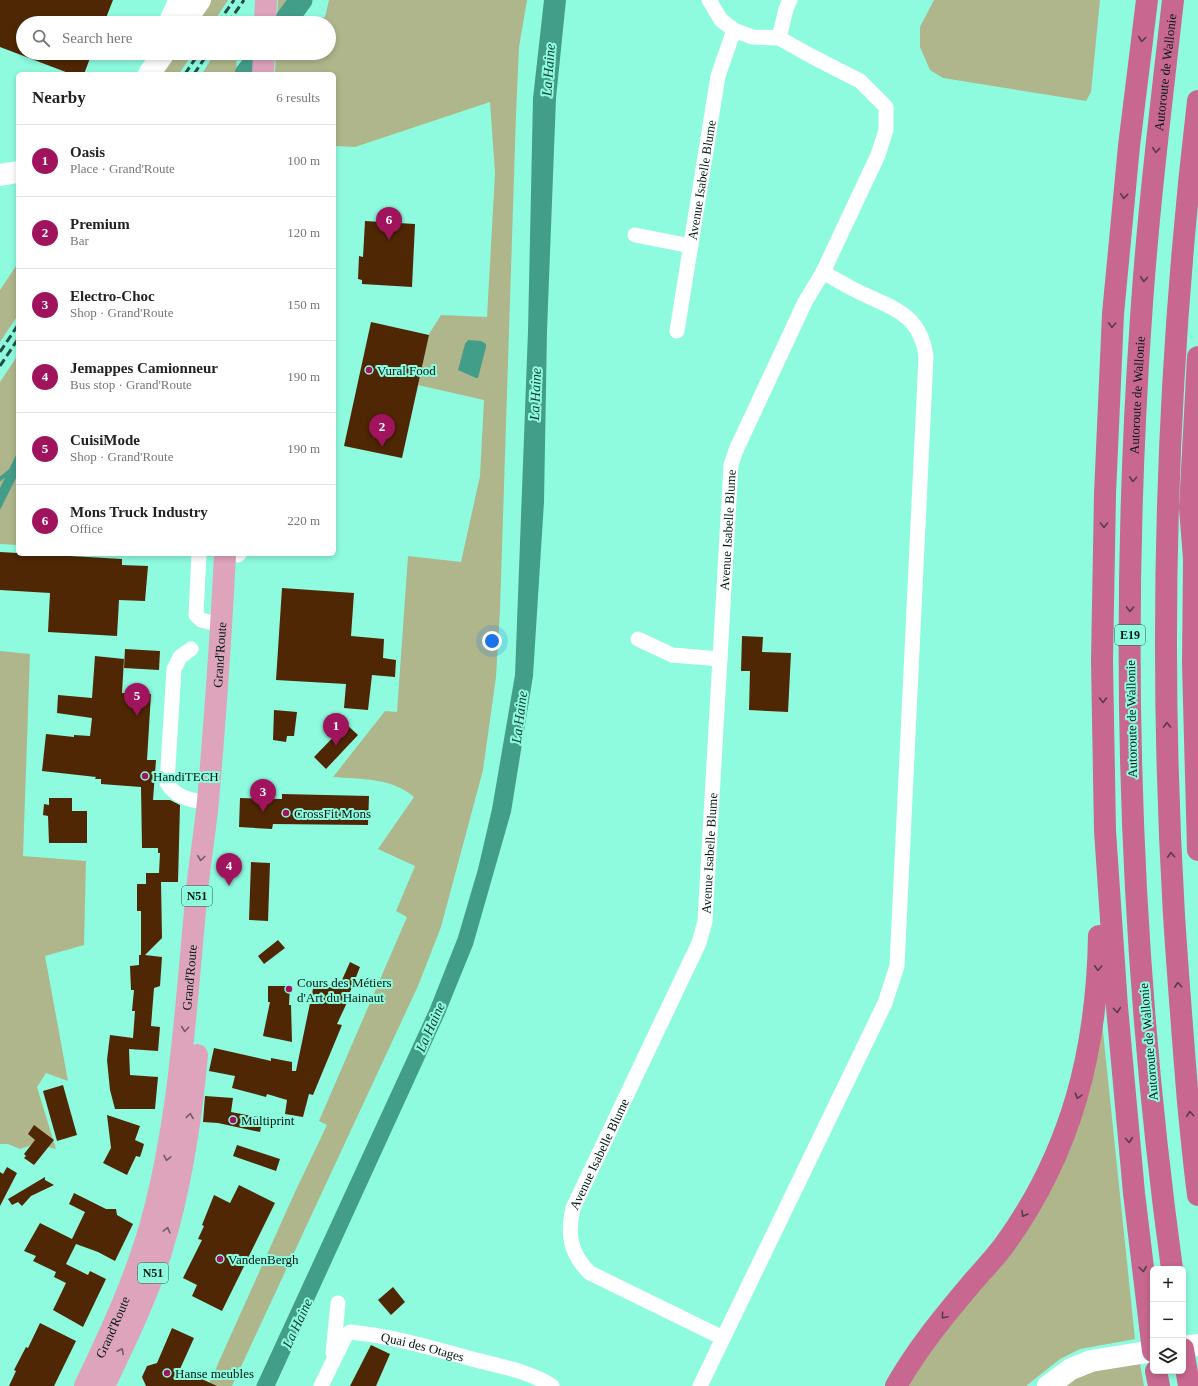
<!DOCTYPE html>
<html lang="en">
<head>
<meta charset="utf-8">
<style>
	:root { --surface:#fff; --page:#f6f6f6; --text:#222; --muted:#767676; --line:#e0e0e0; --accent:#a0145e }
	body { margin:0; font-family:Georgia,serif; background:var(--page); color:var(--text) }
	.controls { position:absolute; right:12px; bottom:12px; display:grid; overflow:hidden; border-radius:6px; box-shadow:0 2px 6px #0003 }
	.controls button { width:36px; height:36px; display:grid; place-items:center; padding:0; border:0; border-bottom:1px solid var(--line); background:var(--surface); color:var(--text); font:20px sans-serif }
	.you { position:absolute; left:492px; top:641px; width:14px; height:14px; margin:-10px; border:3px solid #fff; border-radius:50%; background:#1a73e8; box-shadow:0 0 0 6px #1a73e833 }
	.badge { display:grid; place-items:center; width:26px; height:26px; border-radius:50%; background:var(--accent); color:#fff; font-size:13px; font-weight:700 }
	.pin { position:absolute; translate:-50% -33px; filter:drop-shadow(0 1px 2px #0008) }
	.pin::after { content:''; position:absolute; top:21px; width:14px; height:12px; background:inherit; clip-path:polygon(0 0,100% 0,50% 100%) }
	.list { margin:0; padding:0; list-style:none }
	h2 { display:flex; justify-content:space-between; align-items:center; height:52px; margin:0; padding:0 16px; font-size:17px }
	h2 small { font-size:13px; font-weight:400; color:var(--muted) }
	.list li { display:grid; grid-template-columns:26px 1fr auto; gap:12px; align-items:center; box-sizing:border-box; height:72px; padding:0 16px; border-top:1px solid var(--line) }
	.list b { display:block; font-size:15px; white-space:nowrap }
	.list p { margin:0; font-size:13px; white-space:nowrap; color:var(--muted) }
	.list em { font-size:13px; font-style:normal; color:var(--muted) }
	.icon { flex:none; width:22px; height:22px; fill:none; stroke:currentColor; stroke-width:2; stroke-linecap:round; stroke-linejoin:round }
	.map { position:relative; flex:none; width:1198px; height:1386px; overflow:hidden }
	.search { position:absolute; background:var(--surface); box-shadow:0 2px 6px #0003; left:16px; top:16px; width:320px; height:44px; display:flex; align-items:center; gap:10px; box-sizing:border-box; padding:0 14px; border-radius:22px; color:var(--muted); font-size:15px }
	.panel { position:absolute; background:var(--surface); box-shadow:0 2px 6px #0003; left:16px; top:72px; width:320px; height:484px; border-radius:6px }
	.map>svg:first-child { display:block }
</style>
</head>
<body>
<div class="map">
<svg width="1198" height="1386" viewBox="0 0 1198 1386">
	<rect width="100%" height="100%" fill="#8efbdf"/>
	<g fill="#afb68b">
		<polygon points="209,0 228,0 213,23 194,23"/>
		<polygon points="278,0 295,0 277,23"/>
		<path d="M329,0H527L519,47L516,115L500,610L496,677L483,770L441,927L418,986L232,1386H208L295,1192L327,1125L319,1121L407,917L396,911L415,866L378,849L414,797C393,778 360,779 333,777L385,711L397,712L408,556L461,562L480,476L484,400L418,385L429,334L441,315L487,317L495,173L490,102L355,147L334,146V74H275L276,53H329V23H296L325,17Z"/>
		<polygon points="934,0 1100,0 1091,92 1086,101 943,78 930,70 920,47 920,27"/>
		<polygon points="174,53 193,53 179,74 160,74"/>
		<polygon points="215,53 237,53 236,74 202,74"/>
		<polygon points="18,263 18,315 0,342 0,290"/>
		<polygon points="18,355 18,545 0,544 0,382"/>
		<polygon points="0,651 30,654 23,856 86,861 84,945 45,956 68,1081 46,1073 37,1087 56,1149 35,1144 20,1149 8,1144 0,1144"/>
		<polygon points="1102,1022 1135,1339 1080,1349 1060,1359 1026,1386 904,1386 994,1269"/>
		<path d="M1140,1364L1144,1386H1062C1083,1369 1114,1366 1140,1364Z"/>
	</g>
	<g fill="#439e89">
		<polygon points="544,0 566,0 556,98 547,331 544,502 533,676 511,812 473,945 445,1014 275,1386 256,1386 430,1008 458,937 478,869 492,809 515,675 528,331 533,98"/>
		<polygon points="468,340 481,341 486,344 486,347 478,378 476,378 458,370 465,344"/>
		<polygon points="18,451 18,474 0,510 0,488"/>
	</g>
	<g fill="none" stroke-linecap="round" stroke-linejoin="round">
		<polyline stroke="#439e89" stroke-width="4" points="0,479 10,471"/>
		<g stroke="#439e89" stroke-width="23">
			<polyline points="284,23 301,0"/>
			<polyline points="246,74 262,53"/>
		</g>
	</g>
	<g fill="#4f2704">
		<polygon points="0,0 113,0 104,23 23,23 23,53 92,53 84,74 71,74 0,47"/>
		<polygon points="365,221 415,224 412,287 362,284 362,280 358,279 359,256 363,257"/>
		<polygon points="371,322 429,335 402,458 344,446"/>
		<polygon points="0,552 122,559 122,565 148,566 145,601 119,600 117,636 48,632 50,593 0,590"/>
		<polygon points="282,588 354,593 351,636 384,639 383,658 396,660 395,677 372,675 368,710 344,708 346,684 276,680"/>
		<polygon points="742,636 763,637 762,652 791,653 788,712 749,710 750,671 741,671"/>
		<polygon points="125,649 160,651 159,670 124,668"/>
		<polygon points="95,656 124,659 122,693 151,694 147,760 156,760 153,800 170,800 180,805 178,882 161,882 162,938 145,955 162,957 160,986 154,988 151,1026 160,1027 158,1051 129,1049 130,1075 158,1077 155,1109 115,1109 110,1090 107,1060 110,1035 133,1038 135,1011 132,1011 134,990 131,990 130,966 139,965 139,955 141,955 141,911 137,911 137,884 146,884 146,873 159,873 160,853 158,853 158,848 142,848 141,787 101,784 101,779 95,779 96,777 42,771 46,734 74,737 74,735 90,736 92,718 57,713 58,695 92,698"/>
		<polygon points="274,710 297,712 294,736 287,736 286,742 273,740"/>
		<polygon points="346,724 358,735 326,769 314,757"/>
		<polygon points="282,794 369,796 368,825 273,824 272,829 239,827 240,798 282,799"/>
		<polygon points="49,798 72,798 72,811 87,811 87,843 49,843 48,816 43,815 44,804 49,805"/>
		<polygon points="251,862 270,863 268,921 249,920"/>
		<polygon points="278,940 285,948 264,964 258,956"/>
		<polygon points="350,962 360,967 350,992 352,992 337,1024 342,1025 313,1095 309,1094 303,1117 285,1114 287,1100 267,1094 266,1097 232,1088 235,1076 209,1071 214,1048 271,1061 271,1058 292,1062 292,1071 296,1071 314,984 338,989"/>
		<polygon points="268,986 290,986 289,1005 291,1005 292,1042 263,1036 270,1002 268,1002"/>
		<polygon points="63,1085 77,1135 57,1141 43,1091"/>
		<polygon points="205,1096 233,1098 231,1112 263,1118 260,1132 218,1123 203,1122"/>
		<polygon points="107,1115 140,1126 135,1140 144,1144 142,1151 140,1157 136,1156 127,1175 103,1163 111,1148"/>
		<polygon points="34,1125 54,1140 34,1165 24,1158 26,1156 24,1154 35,1140 28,1134"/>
		<polygon points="237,1145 280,1159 276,1171 233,1156"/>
		<polygon points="7,1167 17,1173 0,1206 0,1172 3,1174"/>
		<polygon points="45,1177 45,1180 54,1185 31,1196 22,1206 18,1202 12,1205 8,1199"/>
		<polygon points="239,1185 275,1203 222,1311 192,1296 197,1285 183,1278 202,1240 198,1239 204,1226 202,1225 214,1195 230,1203"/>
		<polygon points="74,1193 106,1209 116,1209 117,1215 133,1224 115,1261 98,1252 76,1244 66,1264 88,1275 90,1271 106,1279 83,1327 53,1310 66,1283 54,1277 56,1272 33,1261 36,1256 24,1251 40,1223 72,1239 85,1212 69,1204"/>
		<polygon points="393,1287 405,1302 391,1315 378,1300"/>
		<polygon points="40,1323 76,1341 56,1382 54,1386 9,1386 16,1371 14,1370 26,1347 28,1348"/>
		<polygon points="172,1328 194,1338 180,1369 217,1386 146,1386 142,1377 147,1366 157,1363"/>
		<polygon points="371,1345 390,1354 376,1386 350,1386"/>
	</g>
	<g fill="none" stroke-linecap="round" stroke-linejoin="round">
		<g stroke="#fff" stroke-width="15">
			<polyline points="779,38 786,9 790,0"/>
			<polyline points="635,235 691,246"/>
			<path id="s1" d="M677,331L718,76L734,30"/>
			<polyline points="199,554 196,615 201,620 221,625"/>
			<polyline points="238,555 239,554"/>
			<polyline points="638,639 672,655 720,659"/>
			<path d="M191,649L180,657L174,669L167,783C176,798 191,800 208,803"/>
			<path id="s2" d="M723,1338L590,1273C570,1254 567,1234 573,1208L689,964L699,943L705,921L731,465L736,450L805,302L823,272"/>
			<polyline points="333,1353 338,1303"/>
			<path id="s3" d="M321,1386L346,1335L350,1332C392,1336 432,1348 472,1359C499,1366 529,1371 552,1386"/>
			<path d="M700,1386L885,1003L897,966L926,357C921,315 895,309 861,293C848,287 835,279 823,272L878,155L886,130V107L860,81L813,57L779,38L752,37L734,30L721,20L709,0"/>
		</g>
		<g stroke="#fff" stroke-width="22">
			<polyline points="169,23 180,0"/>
			<polyline points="184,23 200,0"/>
			<polyline points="149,74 164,53"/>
			<polyline points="0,175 18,172"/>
			<polyline points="1183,1347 1198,1345"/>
			<polyline points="1048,1386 1071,1369 1091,1361 1153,1351"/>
		</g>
		<g stroke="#dea4bc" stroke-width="22">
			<polyline points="265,23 266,0"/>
			<polyline points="263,74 264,53"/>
			<path id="s4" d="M85,1386C111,1332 136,1278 152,1220C181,1112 186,1001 197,890C200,861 205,831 208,801C215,719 221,636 225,554"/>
			<path d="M104,1386C125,1342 146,1299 161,1252C181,1188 191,1121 197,1055"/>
		</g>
		<g stroke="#c8678f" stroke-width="22">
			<polyline points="1147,0 1129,146 1113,314 1105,494 1102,661 1105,831 1117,1007 1134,1193 1153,1351"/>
			<path d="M1198,101C1166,371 1158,644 1174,915C1178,978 1183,1040 1188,1102C1191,1133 1194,1164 1198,1195"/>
			<polyline points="1198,357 1190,508 1194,559 1193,664 1198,850"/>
			<path id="s5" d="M1172,1269C1129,955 1119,635 1141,318C1148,212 1161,106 1173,0"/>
			<polyline points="1183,1349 1189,1386"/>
			<polyline points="1156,1371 1159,1386"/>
			<path d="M896,1386C917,1349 944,1316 971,1284C982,1271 995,1258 1005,1244C1072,1151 1097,1050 1099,936"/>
		</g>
		<g stroke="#234d43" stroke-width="3" stroke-dasharray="8 4" stroke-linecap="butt">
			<polyline points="218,23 234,0"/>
			<polyline points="228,23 244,0"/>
			<polyline points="185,74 199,53"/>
			<polyline points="194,74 208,53"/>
			<polyline points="0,352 18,325"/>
			<polyline points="0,366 18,339"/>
		</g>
	</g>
	<defs><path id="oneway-chevron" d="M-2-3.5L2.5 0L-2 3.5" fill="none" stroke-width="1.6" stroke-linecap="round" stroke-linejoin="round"/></defs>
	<g stroke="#5b3b4a">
		<use href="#oneway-chevron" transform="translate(1142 39) rotate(97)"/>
		<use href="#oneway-chevron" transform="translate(1156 150) rotate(96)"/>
		<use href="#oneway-chevron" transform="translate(1124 196) rotate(96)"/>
		<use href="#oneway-chevron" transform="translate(1144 279) rotate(95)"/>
		<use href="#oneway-chevron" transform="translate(1112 325) rotate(93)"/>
		<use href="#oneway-chevron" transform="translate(1133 479) rotate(93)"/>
		<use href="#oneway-chevron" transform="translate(1104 525) rotate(91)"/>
		<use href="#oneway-chevron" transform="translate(1130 609) rotate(91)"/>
		<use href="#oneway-chevron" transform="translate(1103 700) rotate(89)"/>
		<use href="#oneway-chevron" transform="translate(1167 725) rotate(-91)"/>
		<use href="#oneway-chevron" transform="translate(1171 855) rotate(-93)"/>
		<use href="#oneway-chevron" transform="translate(1098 968) rotate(93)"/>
		<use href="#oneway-chevron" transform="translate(1178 985) rotate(-93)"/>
		<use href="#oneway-chevron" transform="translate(1117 1010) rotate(85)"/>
		<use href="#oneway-chevron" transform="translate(1078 1096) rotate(107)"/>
		<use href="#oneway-chevron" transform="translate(1190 1114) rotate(-95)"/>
		<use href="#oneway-chevron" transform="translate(1129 1140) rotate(85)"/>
		<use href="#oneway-chevron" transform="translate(1024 1214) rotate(121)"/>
		<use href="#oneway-chevron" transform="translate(1143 1269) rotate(83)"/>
		<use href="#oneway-chevron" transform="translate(944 1316) rotate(130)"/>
	</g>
	<g stroke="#705e67">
		<use href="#oneway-chevron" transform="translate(201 858) rotate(97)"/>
		<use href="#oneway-chevron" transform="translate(185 1029) rotate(95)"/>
		<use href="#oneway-chevron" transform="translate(190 1116) rotate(-81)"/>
		<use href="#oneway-chevron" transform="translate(167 1158) rotate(102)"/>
		<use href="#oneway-chevron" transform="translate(167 1230) rotate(-75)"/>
		<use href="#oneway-chevron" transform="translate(121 1351) rotate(-64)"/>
	</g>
	<g fill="#a0145e" stroke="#8efbdf" stroke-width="1.5">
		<circle cx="369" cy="370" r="4"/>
		<circle cx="145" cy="776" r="4"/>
		<circle cx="286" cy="813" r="4"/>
		<circle cx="289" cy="989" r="4"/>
		<circle cx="233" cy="1120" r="4"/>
		<circle cx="220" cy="1259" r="4"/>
		<circle cx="167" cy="1373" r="4"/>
	</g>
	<g text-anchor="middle" stroke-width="4" stroke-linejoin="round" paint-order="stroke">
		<g fill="#8efbdf" stroke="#2b5b50" stroke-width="1">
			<rect x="1115" y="625" width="30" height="20" rx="3"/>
			<rect x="182" y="886" width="30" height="20" rx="3"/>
			<rect x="138" y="1263" width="30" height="20" rx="3"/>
		</g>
		<g font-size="12" font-weight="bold" fill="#011712">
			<text x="1130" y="639">E19</text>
			<text x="197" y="900">N51</text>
			<text x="153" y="1277">N51</text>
		</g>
		<g font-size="13" fill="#011712" stroke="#8efbdf">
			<text dy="5" stroke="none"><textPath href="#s5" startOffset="1200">Autoroute de Wallonie</textPath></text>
			<text dy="5" stroke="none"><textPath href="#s1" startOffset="153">Avenue Isabelle Blume</textPath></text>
			<text dy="5" stroke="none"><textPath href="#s5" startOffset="876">Autoroute de Wallonie</textPath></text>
			<text dy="5" stroke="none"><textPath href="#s2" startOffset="927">Avenue Isabelle Blume</textPath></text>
			<text dy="5" stroke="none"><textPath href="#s4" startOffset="749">Grand'Route</textPath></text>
			<text transform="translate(1131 719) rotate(-91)" y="5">Autoroute de Wallonie</text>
			<text dy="5" stroke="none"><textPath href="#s2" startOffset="603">Avenue Isabelle Blume</textPath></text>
			<text dy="5" stroke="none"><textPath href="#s4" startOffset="425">Grand'Route</textPath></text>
			<text transform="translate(1148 1042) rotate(-95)" y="5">Autoroute de Wallonie</text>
			<text dy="5" stroke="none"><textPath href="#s2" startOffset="279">Avenue Isabelle Blume</textPath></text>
			<text dy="5" stroke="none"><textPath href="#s4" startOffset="65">Grand'Route</textPath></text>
			<text dy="5" stroke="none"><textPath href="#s3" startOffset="136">Quai des Otages</textPath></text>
		</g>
		<g font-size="13" fill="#011712" stroke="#8efbdf" text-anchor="start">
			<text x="377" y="375">Vural Food</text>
			<text x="153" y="781">HandiTECH</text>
			<text x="294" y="818">CrossFit Mons</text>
			<text x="297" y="987">Cours des Métiers<tspan x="297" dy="15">d'Art du Hainaut</tspan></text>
			<text x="241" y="1125">Multiprint</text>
			<text x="228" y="1264">VandenBergh</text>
			<text x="175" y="1378">Hanse meubles</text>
		</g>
		<g font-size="14" font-style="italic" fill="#0f3930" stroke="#8efbdf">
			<text transform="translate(548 70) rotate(-86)" y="5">La Haine</text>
			<text transform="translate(535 394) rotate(-88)" y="5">La Haine</text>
			<text transform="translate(519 717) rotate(-83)" y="5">La Haine</text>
			<text transform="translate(430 1027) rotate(-66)" y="5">La Haine</text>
			<text transform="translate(297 1323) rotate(-65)" y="5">La Haine</text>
		</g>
	</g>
</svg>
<div class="controls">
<button>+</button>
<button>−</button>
<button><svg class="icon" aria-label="layers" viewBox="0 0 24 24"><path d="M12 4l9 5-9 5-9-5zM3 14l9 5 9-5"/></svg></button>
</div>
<div class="you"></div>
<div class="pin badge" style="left:336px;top:746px">1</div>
<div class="pin badge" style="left:382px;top:447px">2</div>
<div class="pin badge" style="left:263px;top:812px">3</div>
<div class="pin badge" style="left:229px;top:886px">4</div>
<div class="pin badge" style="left:137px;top:716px">5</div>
<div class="pin badge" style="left:389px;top:240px">6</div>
<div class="search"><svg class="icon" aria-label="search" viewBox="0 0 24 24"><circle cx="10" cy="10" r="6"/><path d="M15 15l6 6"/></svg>Search here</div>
<section class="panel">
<h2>Nearby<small>6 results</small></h2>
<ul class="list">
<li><span class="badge">1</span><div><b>Oasis</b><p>Place · Grand'Route</p></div><em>100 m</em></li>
<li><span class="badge">2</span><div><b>Premium</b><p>Bar</p></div><em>120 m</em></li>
<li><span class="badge">3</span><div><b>Electro-Choc</b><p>Shop · Grand'Route</p></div><em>150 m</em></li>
<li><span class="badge">4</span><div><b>Jemappes Camionneur</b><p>Bus stop · Grand'Route</p></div><em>190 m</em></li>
<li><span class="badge">5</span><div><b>CuisiMode</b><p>Shop · Grand'Route</p></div><em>190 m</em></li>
<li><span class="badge">6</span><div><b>Mons Truck Industry</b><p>Office</p></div><em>220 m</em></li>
</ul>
</section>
</div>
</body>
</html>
